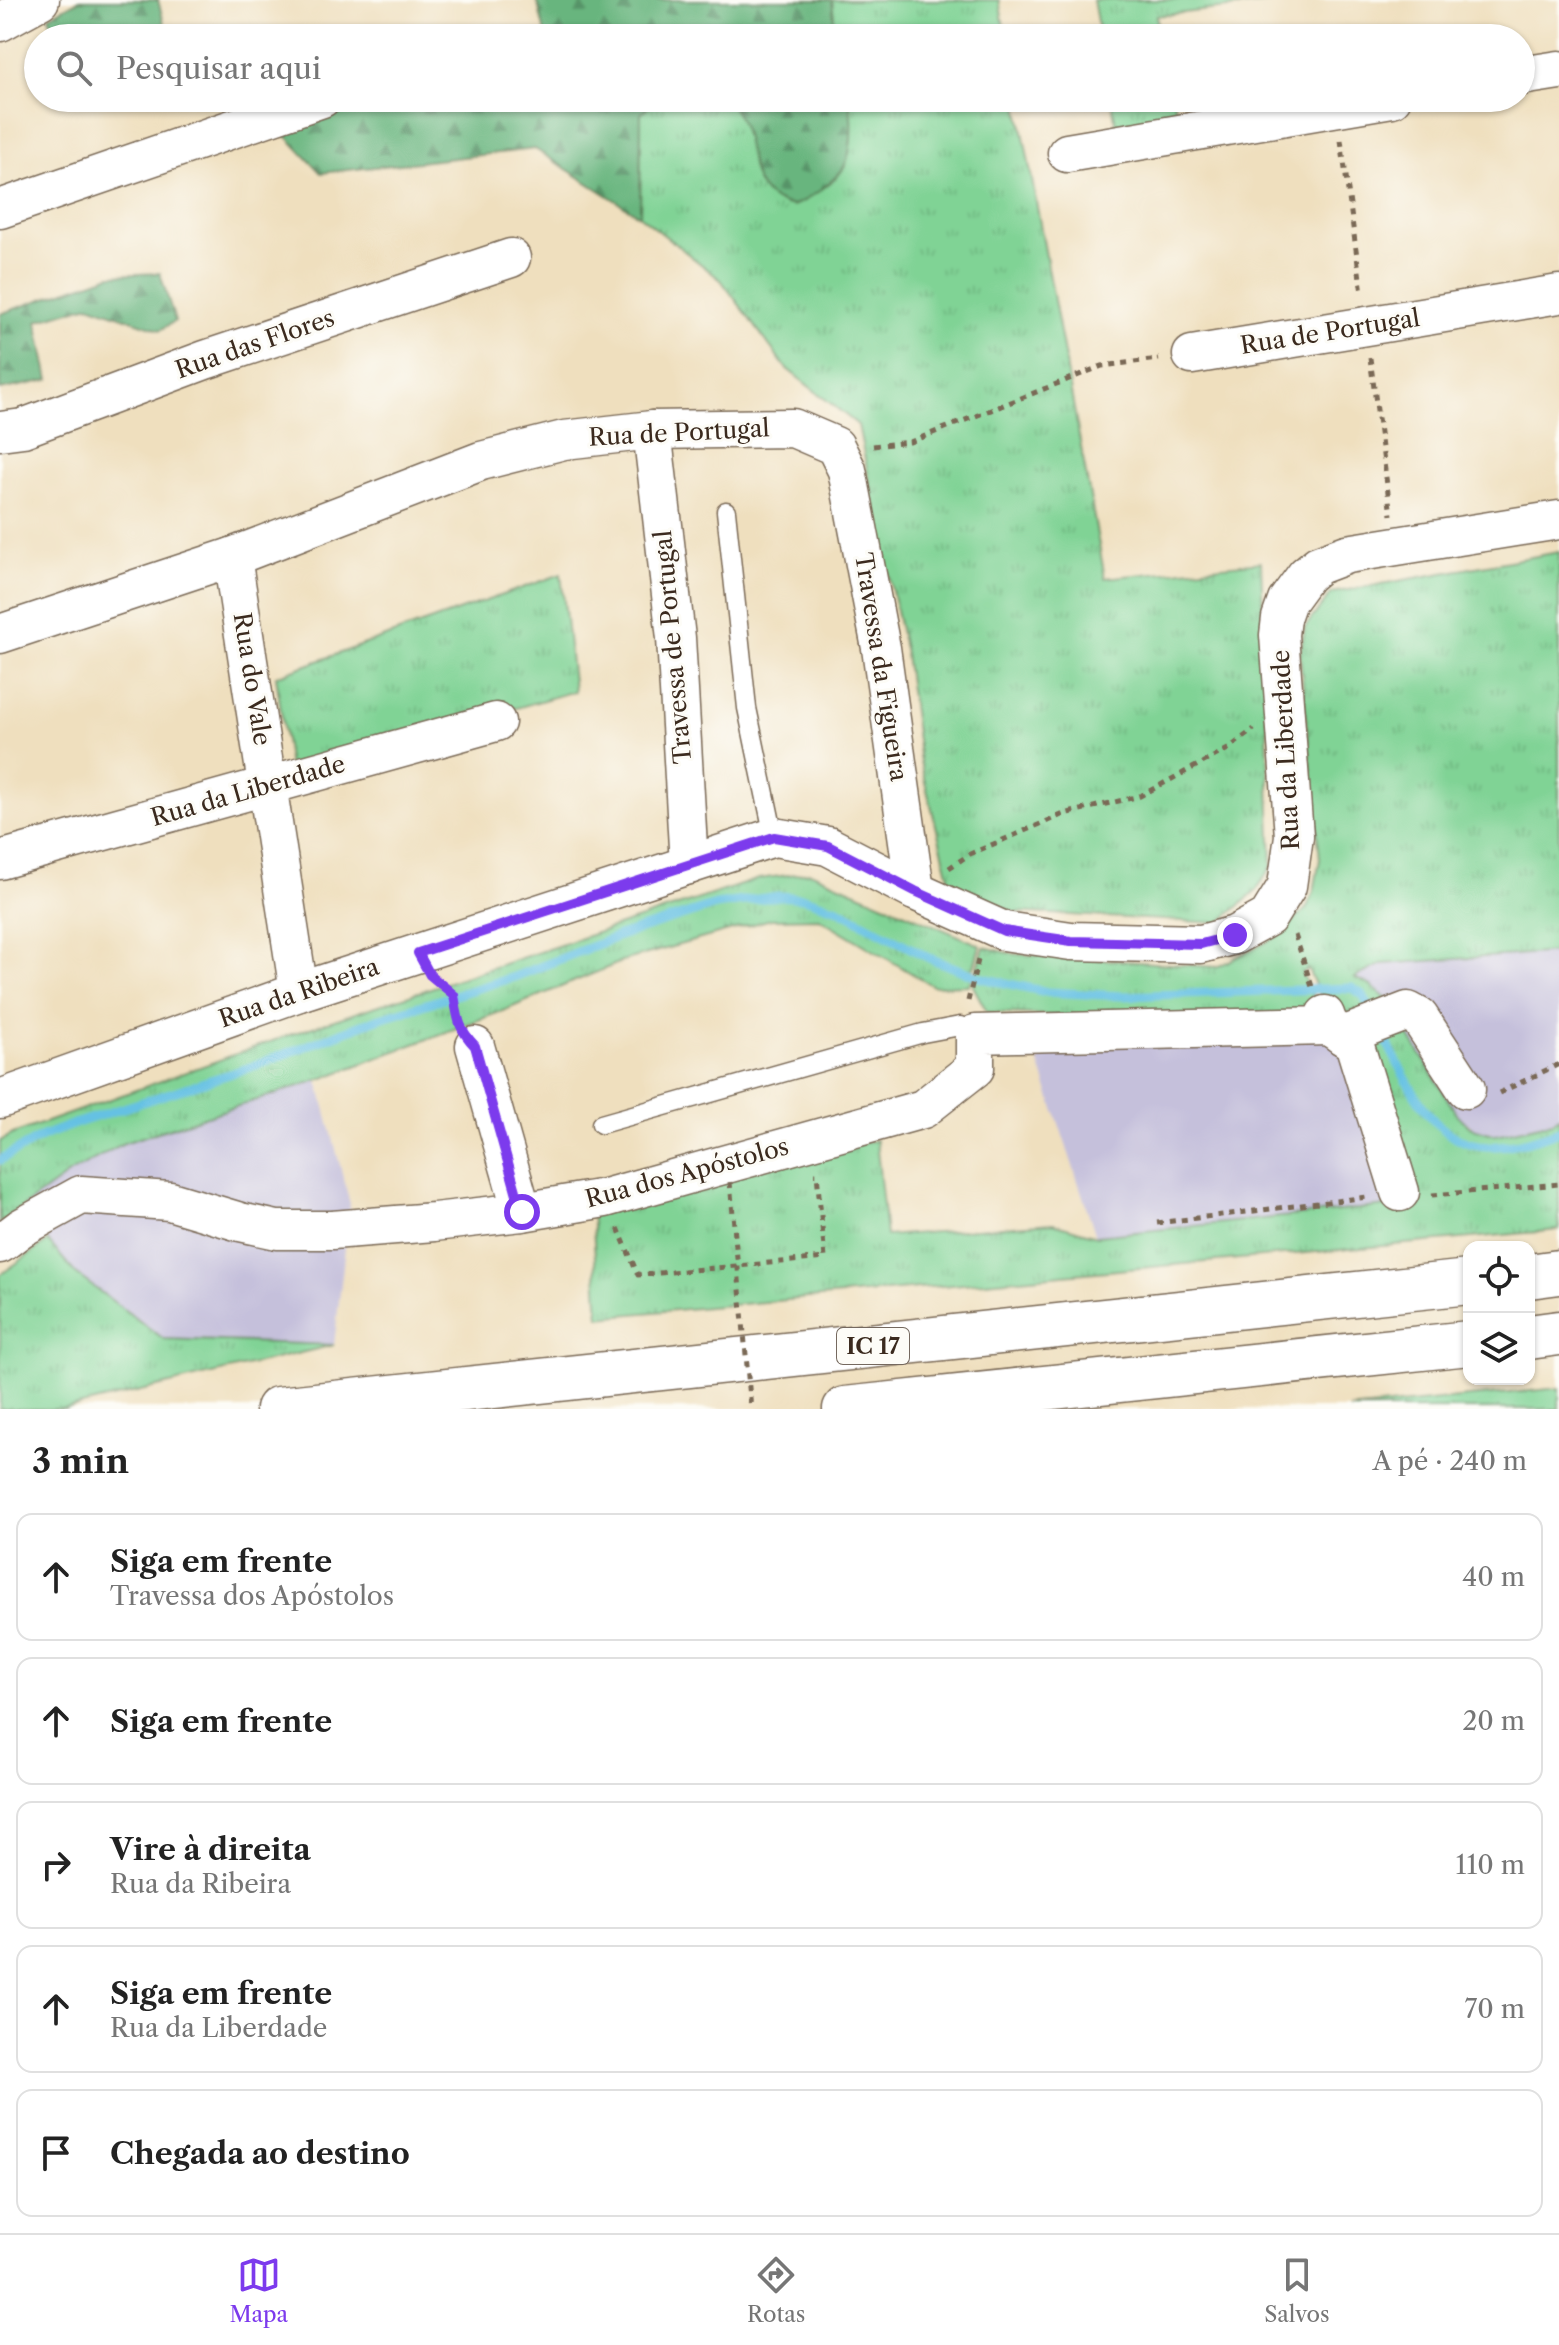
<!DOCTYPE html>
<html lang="pt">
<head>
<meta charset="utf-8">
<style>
	:root { --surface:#fff; --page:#f2f2f2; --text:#222; --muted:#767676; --line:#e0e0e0; --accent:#7c3aed }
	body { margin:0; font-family:"Libre Caslon Text",serif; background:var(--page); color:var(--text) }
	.controls { position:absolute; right:24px; bottom:24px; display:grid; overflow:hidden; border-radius:16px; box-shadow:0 2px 6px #0004 }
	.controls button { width:72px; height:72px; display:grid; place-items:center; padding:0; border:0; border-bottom:2px solid var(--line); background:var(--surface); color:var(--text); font:40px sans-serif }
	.stop { position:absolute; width:24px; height:24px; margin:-18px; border:6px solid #7c3aed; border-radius:50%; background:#fff }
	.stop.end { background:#7c3aed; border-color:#fff; box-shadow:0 2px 8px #0008 }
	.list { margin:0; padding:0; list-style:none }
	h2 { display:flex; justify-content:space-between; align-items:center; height:104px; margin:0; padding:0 32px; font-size:34px }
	h2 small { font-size:26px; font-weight:400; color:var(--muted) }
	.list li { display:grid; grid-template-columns:52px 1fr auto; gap:24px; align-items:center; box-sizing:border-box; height:128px; margin:0 16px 16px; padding:0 16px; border:2px solid var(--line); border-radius:16px }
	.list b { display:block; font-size:30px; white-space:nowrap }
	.list p { margin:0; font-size:26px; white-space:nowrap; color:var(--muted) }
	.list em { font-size:26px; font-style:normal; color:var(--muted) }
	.icon { flex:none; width:44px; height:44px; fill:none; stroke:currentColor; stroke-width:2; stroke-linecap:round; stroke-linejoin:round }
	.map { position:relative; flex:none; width:1559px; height:1409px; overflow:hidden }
	.search { position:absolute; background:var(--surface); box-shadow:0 2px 6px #0004; left:24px; right:24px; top:24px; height:88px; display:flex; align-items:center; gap:20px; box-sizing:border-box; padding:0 28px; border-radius:44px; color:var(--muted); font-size:30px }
	.sheet { height:824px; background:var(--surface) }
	nav { display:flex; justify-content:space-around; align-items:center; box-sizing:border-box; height:112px; border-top:2px solid var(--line); background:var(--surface); font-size:22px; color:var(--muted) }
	nav a { display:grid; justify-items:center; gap:4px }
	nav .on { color:var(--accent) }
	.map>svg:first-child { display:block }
</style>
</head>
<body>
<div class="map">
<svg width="1559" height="1409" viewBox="0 0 1559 1409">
	<defs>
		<pattern id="grass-tufts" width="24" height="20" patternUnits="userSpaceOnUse" patternTransform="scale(2)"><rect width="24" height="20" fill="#80d395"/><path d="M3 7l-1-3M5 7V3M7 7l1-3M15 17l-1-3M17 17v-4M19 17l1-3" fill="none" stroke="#70b580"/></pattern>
		<pattern id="forest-firs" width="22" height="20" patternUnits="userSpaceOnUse" patternTransform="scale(2)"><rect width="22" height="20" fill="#68b57e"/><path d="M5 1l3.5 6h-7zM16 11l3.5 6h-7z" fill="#579367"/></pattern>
	</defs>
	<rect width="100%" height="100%" fill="#fdfcf7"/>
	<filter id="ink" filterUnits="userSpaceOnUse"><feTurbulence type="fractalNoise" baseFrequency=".0125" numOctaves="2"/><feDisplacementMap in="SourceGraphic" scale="16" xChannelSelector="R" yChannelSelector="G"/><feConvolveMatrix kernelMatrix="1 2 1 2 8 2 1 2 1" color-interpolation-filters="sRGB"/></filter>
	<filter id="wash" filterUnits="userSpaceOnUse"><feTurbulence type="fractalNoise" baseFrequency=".006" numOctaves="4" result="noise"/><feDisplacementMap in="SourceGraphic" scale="32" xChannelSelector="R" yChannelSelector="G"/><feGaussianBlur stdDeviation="1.8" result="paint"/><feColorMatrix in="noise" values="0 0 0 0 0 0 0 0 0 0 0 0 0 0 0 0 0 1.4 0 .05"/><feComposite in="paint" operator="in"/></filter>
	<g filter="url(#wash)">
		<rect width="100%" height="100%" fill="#efdfbe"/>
		<g fill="#c5c0db">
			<polygon points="1559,952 1559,1117 1553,1121 1496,1135 1477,1131 1456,1113 1401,1022 1354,977 1382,964"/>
			<polygon points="1328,1014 1398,1205 1096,1236 1037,1057 1045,1015"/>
			<polygon points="318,1080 350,1204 334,1345 164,1339 76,1274 48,1241 25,1205 70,1173 124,1143"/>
		</g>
		<g fill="url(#grass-tufts)" stroke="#5e7e5a" stroke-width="2">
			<polygon points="832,0 999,0 1006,38 836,38"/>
			<polygon points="1093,0 1299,0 1156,16 1161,38 1100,38"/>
			<polygon points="658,98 723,98 734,106 742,119 758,184 779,202 793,206 806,200 837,177 845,166 851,141 849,98 1017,98 1105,578 1261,562 1272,866 1255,892 1219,923 1014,912 951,885 920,762 905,654 858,425 786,368 721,280 640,216 641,113"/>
			<polygon points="1111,98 1173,98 1177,115 1116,125"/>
			<polygon points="1559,552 1559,952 1382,964 1354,978 1370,985 1395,1006 1358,1020 1328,1014 1308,969 1302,973 1322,1017 1045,1015 987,1012 973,986 984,947 1013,954 1217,967 1277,937 1306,909 1314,892 1320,859 1300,655 1305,627 1332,593"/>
			<polygon points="561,574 574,691 290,775 276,676"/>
			<polygon points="810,872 980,945 969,985 933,986 819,918 771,919 626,960 505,1010 318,1080 124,1143 70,1173 0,1223 0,1141 13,1134 292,1034 759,879"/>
			<polygon points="1401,1022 1456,1113 1470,1127 1496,1135 1553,1122 1559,1117 1559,1230 599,1317 592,1211 876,1140 886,1236 1053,1223 1097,1236 1397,1205 1364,1036"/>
			<polygon points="48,1241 76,1274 164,1339 334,1345 65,1409 0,1409 0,1275"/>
			<polygon points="1559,1388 1559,1409 1349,1409"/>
		</g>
		<g fill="url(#forest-firs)" stroke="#52704e" stroke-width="2">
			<polygon points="79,0 158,0 168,38 56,38 49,16"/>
			<polygon points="537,0 832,0 836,38 546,38"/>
			<polygon points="366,98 658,98 641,114 640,216 535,149 321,173 276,125"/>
			<path d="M723,98H849C852,119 854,145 845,165C840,177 804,205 791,205C783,205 775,200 769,196C740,173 758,126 723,98Z"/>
			<polygon points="160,273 175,321 160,330 89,305 37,321 49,380 0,390 0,314 111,275"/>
		</g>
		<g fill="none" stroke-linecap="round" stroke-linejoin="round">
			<g stroke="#65c1e3" stroke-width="9">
				<path d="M1381,1030C1425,1118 1447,1175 1559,1131"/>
				<polyline points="0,1160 43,1136 77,1123 248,1068 380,1018 514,977 619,936 716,905 779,896 804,898 838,909 929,958 982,978 1047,992 1123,996 1352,988 1363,995 1374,1017"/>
			</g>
		</g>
	</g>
	<g filter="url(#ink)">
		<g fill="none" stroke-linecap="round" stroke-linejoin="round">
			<g stroke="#7a6956" stroke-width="21">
				<g id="lane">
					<polyline points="726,511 747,708 774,837"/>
					<polyline points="601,1124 923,1033 960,1026 975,1034"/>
				</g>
			</g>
			<g stroke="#7a6956" stroke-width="41">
				<g id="street">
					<polyline points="0,22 40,0"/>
					<polyline points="1521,76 1559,70"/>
					<polyline points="1067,153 1392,98"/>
					<polyline points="0,209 322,98"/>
					<polyline points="1192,355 1559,294"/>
					<polyline points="652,430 676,638 689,865"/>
					<polyline points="0,431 23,428 205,360 511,258"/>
					<polyline points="232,557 299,992"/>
					<polyline points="0,634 232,557 481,461 564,440 652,430 793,428 835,446 847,470 881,648 915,891"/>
					<polyline points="0,860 496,722"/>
					<polyline points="1329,1026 1354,1043 1400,1192"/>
					<polyline points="1343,1036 1408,1011 1419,1017 1466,1089"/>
					<polyline points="475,1046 522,1212"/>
					<polyline points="0,1099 299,992 774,837 828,846 915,891 1004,931 1071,941 1201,944 1235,935 1268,917 1287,886 1294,836 1279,635 1281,618 1287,601 1306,575 1318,565 1347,554 1559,520"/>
					<polyline points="0,1244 21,1228 81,1195 170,1201 240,1222 277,1230 332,1230 434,1222 522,1212 605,1198 923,1109 975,1068 975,1034 1329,1026 1325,1015"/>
				</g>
			</g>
			<g stroke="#7a6956" stroke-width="47">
				<g id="highway">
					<polyline points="1529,1276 1559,1272"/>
					<polyline points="1529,1337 1559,1333"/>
					<polyline points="278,1409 1469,1282"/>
					<polyline points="845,1409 1469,1343"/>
				</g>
			</g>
			<g stroke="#7a6956" stroke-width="5" stroke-dasharray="6 6" stroke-linecap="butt">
				<polyline points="1341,140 1362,293"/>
				<polyline points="1370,358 1391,515"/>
				<polyline points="873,446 910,442 1102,366 1159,359"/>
				<polyline points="949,868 970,854 1064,814 1140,796 1228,749 1254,729"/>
				<polyline points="1295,935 1312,987"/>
				<polyline points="438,981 454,995 458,1019"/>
				<polyline points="968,1001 979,956"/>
				<polyline points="1499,1093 1559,1064"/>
				<polyline points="1432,1195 1559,1184"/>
				<polyline points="1157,1223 1367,1197"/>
				<polyline points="618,1228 638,1275 825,1258 817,1174 815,1174"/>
			</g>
			<use href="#lane" stroke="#fff" stroke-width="18"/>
			<use href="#street" stroke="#fff" stroke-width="38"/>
			<use href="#highway" stroke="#fff" stroke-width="44"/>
			<polyline stroke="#7a6956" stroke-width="5" stroke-dasharray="6 6" stroke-linecap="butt" points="730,1182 751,1409"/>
		</g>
	</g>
	<g fill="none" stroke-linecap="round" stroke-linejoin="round" filter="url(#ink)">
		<path stroke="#7c3aed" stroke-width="10" d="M522,1212L475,1046C458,1028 458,1019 454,995L430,975L418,953L774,837L828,846L915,891L1004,931L1071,941L1201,944L1235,935"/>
	</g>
	<g text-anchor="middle" stroke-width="6" stroke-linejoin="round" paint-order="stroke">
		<rect fill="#fdfcf7" stroke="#75695f" stroke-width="2" x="837" y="1328" width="72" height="36" rx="6"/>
		<g font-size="22" font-weight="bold" fill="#3b2a1e">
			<text x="873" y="1354">IC 17</text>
		</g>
		<g font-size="24" fill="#3b2a1e" stroke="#fdfcf7">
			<text transform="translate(1330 332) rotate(-9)" y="8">Rua de Portugal</text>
			<text transform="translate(255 344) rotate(-19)" y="8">Rua das Flores</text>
			<text transform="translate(679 433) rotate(-3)" y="8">Rua de Portugal</text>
			<text transform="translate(673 647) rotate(-95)" y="8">Travessa de Portugal</text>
			<text transform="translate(881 667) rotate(81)" y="8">Travessa da Figueira</text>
			<text transform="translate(252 679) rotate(81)" y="8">Rua do Vale</text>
			<text transform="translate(1286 750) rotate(-93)" y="8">Rua da Liberdade</text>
			<text transform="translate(248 791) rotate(-16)" y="8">Rua da Liberdade</text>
			<text transform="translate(299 993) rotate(-19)" y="8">Rua da Ribeira</text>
			<text transform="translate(687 1173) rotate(-15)" y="8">Rua dos Apóstolos</text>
		</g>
	</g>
</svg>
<div class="controls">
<button><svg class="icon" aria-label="locate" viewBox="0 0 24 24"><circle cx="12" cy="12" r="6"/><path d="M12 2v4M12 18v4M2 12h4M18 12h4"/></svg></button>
<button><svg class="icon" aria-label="layers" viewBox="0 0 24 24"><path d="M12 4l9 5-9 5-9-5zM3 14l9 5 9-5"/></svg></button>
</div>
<div class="stop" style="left:522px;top:1212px"></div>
<div class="stop end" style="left:1235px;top:935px"></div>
<div class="search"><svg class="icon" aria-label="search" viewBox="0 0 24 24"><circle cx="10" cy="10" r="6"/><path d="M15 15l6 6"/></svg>Pesquisar aqui</div>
</div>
<section class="sheet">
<h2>3 min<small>A pé · 240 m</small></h2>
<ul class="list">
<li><svg class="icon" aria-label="ahead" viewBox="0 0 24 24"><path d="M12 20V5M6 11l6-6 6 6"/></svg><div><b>Siga em frente</b><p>Travessa dos Apóstolos</p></div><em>40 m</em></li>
<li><svg class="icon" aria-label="ahead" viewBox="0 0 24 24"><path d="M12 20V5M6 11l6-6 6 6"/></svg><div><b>Siga em frente</b></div><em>20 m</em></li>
<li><svg class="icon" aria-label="right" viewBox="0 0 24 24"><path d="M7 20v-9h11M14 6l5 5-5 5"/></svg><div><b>Vire à direita</b><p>Rua da Ribeira</p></div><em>110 m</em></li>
<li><svg class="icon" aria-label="ahead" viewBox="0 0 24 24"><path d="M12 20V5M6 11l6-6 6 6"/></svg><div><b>Siga em frente</b><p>Rua da Liberdade</p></div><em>70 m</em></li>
<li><svg class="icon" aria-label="arrive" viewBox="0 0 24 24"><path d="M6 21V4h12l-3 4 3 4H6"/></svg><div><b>Chegada ao destino</b></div></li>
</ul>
</section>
<nav>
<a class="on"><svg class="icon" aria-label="map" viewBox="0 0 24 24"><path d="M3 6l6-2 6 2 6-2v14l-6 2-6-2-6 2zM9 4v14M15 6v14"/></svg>Mapa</a>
<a><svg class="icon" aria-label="directions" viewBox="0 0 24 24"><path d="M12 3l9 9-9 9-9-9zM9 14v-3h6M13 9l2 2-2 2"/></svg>Rotas</a>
<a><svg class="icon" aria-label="saved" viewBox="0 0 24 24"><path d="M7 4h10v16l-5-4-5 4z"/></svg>Salvos</a>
</nav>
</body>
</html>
